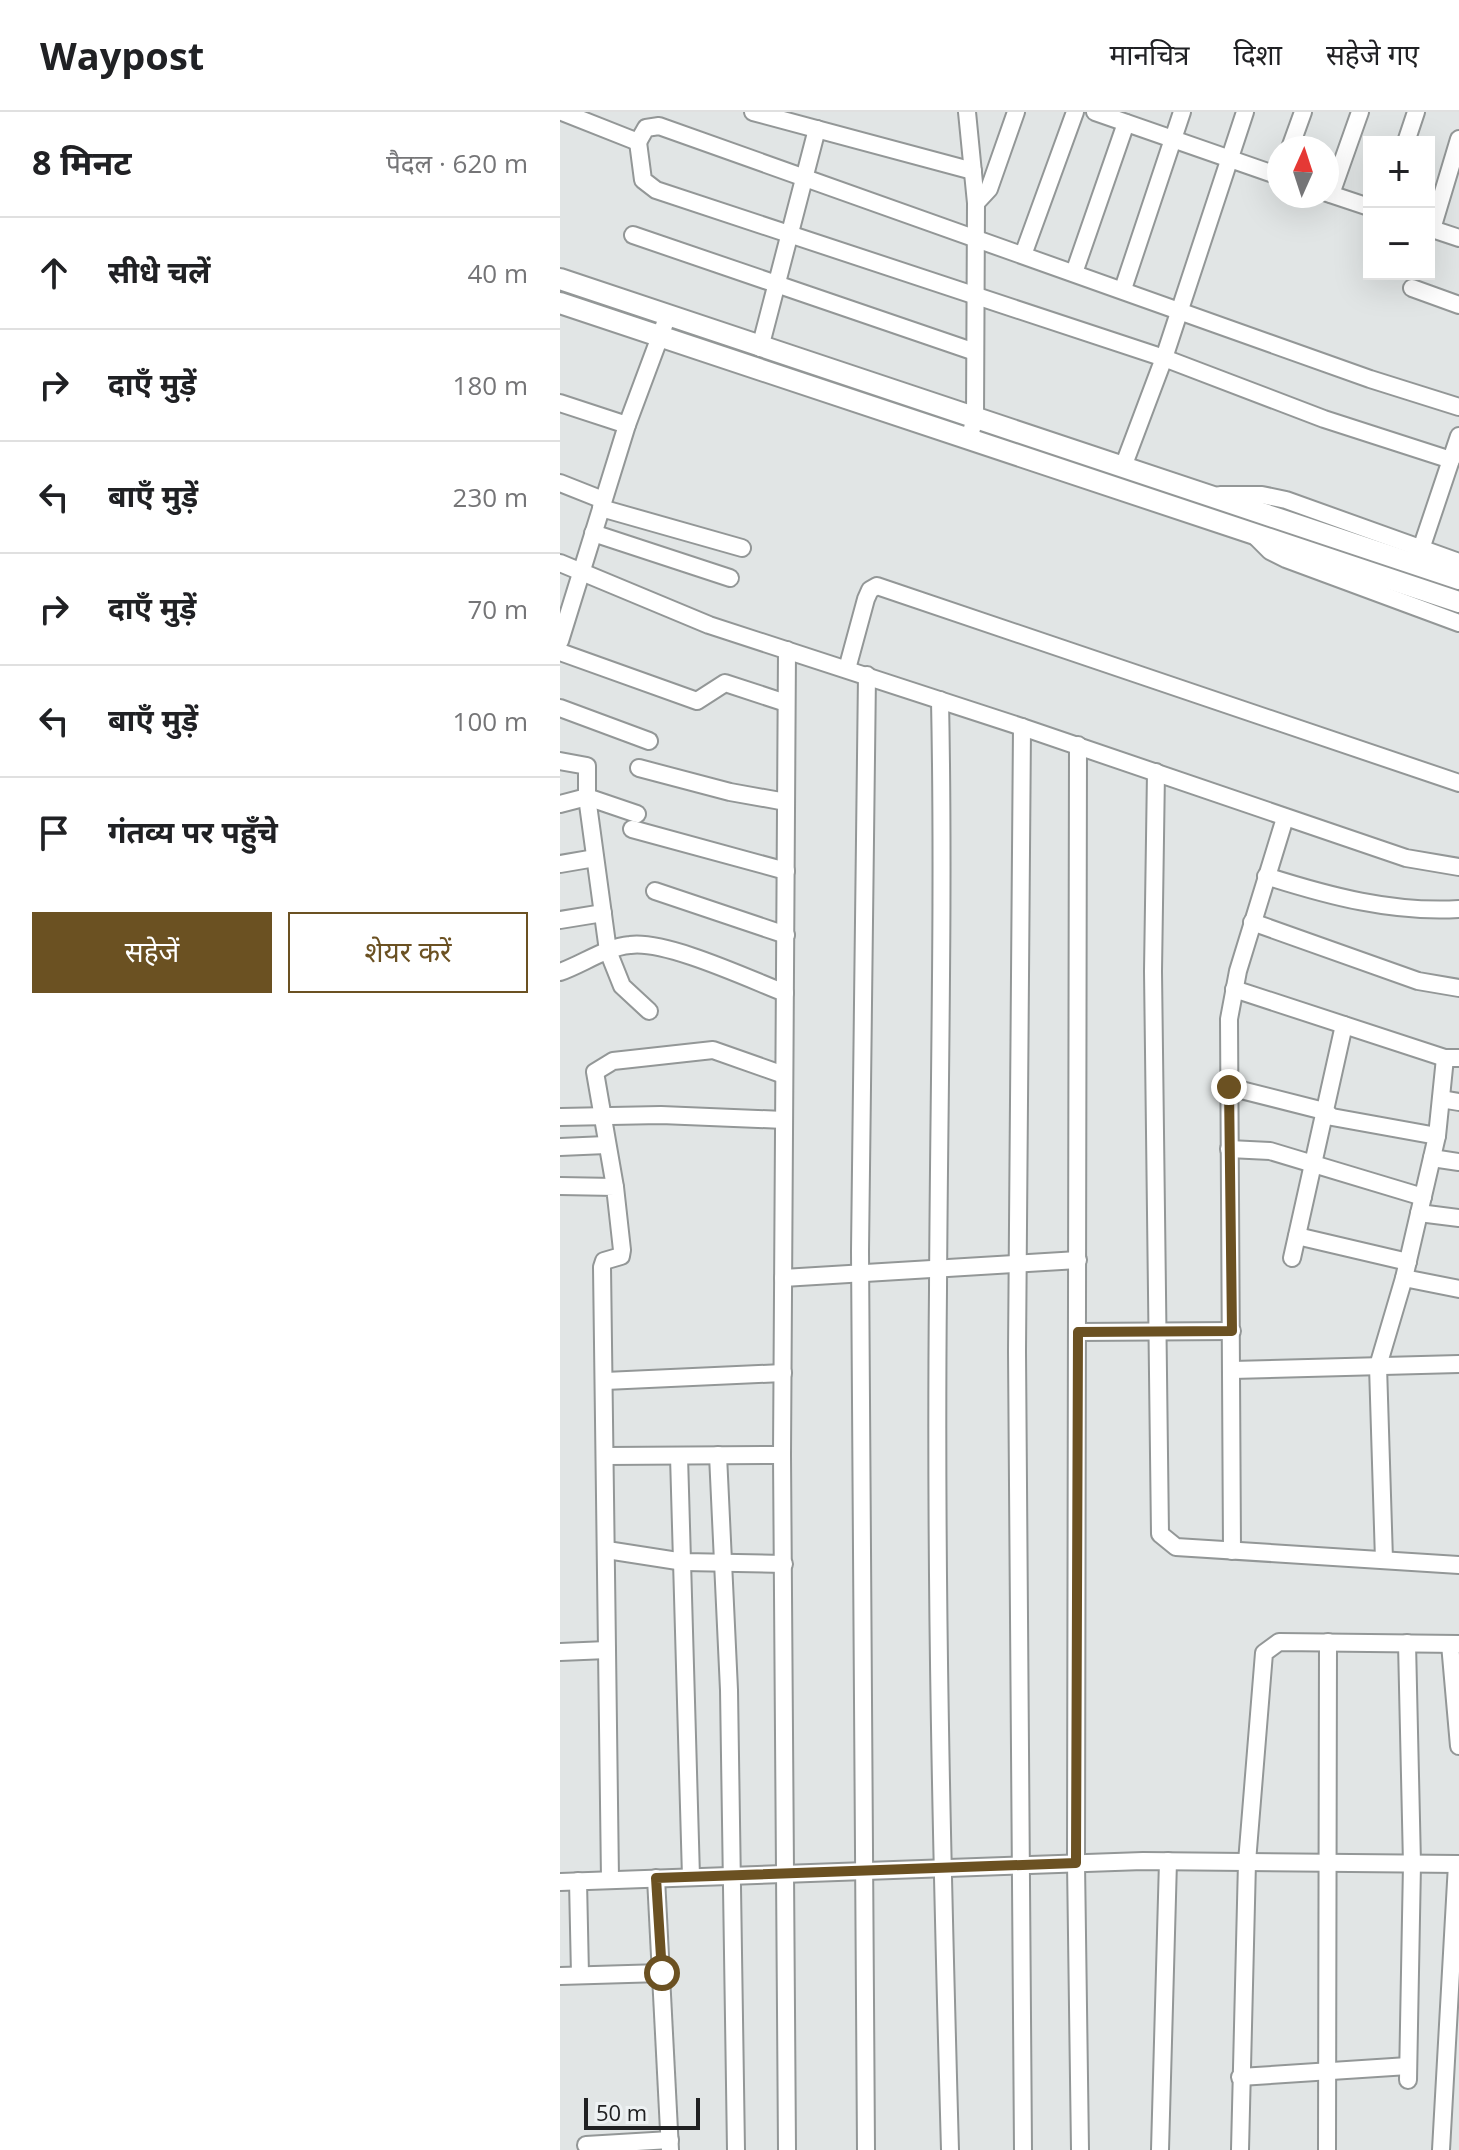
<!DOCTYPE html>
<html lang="hi">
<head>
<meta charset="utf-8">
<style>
	:root { --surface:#fff; --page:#f2f2f2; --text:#202124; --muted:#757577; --line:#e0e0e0; --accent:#6b5122 }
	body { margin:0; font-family:"Open Sans","Noto Sans Devanagari",sans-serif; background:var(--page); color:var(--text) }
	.controls { position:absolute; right:24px; top:24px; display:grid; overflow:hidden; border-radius:0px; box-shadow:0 8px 32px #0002 }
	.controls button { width:72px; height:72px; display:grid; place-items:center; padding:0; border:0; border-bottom:2px solid var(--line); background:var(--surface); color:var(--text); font:40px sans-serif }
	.compass { position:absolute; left:707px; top:24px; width:72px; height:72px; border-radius:50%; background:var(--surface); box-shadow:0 8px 32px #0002; rotate:3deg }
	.scale { position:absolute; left:24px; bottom:20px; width:116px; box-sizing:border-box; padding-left:8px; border:4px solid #202122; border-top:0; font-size:22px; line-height:28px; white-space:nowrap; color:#202122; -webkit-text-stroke:6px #eef2f3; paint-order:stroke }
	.stop { position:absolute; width:24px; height:24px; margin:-18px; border:6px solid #6b5122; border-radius:50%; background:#fff }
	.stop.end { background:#6b5122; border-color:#fff; box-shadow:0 2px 8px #0008 }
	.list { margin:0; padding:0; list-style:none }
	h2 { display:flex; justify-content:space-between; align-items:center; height:104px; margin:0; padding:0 32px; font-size:34px }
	h2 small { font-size:26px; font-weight:400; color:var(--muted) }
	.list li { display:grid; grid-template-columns:52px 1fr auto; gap:24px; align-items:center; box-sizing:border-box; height:112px; padding:0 32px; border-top:2px solid var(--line) }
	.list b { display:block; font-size:30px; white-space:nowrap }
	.list em { font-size:26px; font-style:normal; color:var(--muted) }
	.actions { display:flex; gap:16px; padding:24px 32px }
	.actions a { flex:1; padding:18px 0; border:2px solid var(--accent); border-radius:0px; text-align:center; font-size:28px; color:var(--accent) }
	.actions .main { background:var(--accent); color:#fff }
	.icon { flex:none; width:44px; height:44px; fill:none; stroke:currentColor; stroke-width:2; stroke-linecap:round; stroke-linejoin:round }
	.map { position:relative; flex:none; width:899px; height:2038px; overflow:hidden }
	header { display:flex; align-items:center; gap:48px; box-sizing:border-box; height:112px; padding:0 40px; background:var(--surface); border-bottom:2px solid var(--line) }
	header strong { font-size:38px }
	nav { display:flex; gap:44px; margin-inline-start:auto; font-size:28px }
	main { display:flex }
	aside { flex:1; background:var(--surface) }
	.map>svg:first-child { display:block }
</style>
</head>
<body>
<header>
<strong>Waypost</strong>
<nav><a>मानचित्र</a><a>दिशा</a><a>सहेजे गए</a></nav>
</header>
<main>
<aside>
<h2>8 मिनट<small>पैदल · 620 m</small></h2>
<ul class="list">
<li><svg class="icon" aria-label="ahead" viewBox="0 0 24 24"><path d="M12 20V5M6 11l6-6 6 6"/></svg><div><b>सीधे चलें</b></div><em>40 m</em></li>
<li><svg class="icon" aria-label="right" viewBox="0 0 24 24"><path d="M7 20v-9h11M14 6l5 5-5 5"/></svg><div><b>दाएँ मुड़ें</b></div><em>180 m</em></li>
<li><svg class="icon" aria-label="left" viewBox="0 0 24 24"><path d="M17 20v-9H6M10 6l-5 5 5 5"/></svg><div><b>बाएँ मुड़ें</b></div><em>230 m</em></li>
<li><svg class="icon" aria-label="right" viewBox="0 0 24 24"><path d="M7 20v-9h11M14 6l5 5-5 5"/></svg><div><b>दाएँ मुड़ें</b></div><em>70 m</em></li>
<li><svg class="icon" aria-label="left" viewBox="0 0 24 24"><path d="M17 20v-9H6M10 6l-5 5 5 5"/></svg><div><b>बाएँ मुड़ें</b></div><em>100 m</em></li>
<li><svg class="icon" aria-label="arrive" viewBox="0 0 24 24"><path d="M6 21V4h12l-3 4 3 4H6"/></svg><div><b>गंतव्य पर पहुँचे</b></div></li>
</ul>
<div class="actions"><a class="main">सहेजें</a><a>शेयर करें</a></div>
</aside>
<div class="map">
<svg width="899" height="2038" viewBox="0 0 899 2038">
	<rect width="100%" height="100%" fill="#e1e5e5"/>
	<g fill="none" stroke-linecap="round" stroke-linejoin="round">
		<g stroke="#939797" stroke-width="20">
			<g id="minor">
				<polyline points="2,0 78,30 86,16 99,14 810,267 899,295"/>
				<polyline points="193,0 413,59"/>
				<polyline points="407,0 416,91 415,306 409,327"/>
				<polyline points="535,0 719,64"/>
				<polyline points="78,30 83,68 96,78 604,246 764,307 891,348"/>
				<polyline points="846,30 856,0"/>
				<polyline points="730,36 743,0"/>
				<polyline points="767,81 809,95"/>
				<polyline points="771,82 800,0"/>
				<polyline points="416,91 429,77 456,0"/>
				<polyline points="869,116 899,126"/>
				<polyline points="872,117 899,27"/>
				<polyline points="73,123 415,240"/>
				<polyline points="463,143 515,0"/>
				<polyline points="514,161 566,11"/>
				<polyline points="852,176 899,193"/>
				<polyline points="563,177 622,0"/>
				<polyline points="200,236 257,17"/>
				<polyline points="0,291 67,313"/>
				<polyline points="563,355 604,246 685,0"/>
				<polyline points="0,371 43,388"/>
				<polyline points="660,383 702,383 726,388 899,450"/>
				<polyline points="41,396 182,436"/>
				<polyline points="33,421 170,466"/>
				<polyline points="693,422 710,439 726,447 899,511"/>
				<polyline points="861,437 899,324"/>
				<polyline points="0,451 149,513 462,615 846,746 899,755"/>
				<polyline points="0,529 67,313 108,203"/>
				<polyline points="227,538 222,1343 227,2038"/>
				<polyline points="0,540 137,589 165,571 226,591"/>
				<polyline points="287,557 306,487 310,478 317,474 899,671"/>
				<path d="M380,588C384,785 379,981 378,1178C375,1465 382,1752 390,2038"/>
				<polyline points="0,596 89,629"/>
				<polyline points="462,615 457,1239 463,2038"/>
				<polyline points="518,633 516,1751 520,2038"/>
				<polyline points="0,649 27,654 27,685 48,839 62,874 89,899"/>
				<polyline points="79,656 170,680 226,690"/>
				<polyline points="596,660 593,859 600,1422 616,1435 899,1453"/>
				<polyline points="0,692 27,685 77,702"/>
				<polyline points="72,717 226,759"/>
				<polyline points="0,752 35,746"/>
				<path d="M706,764C769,784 832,801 899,797"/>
				<polyline points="95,779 226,823"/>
				<polyline points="0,808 43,801"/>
				<polyline points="692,810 858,869 899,876"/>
				<path d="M0,860C23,852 46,835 70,833C106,828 189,867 225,881"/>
				<polyline points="674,877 885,946"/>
				<polyline points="669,975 764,999 772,1005 877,1024"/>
				<polyline points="881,987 899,990"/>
				<polyline points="0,1005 101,1003 224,1008"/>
				<polyline points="0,1035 46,1033"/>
				<polyline points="669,1037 710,1039 863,1085"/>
				<polyline points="872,1046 899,1050"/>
				<polyline points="0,1074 55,1075 62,1138 61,1144 44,1149 42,1155 50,1767"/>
				<polyline points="55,1075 35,960 53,949 153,938 224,963"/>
				<polyline points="859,1101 899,1106"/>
				<polyline points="737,1124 848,1150"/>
				<polyline points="732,1146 784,913"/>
				<polyline points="223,1166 518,1148"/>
				<polyline points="844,1166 877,1024 885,946 899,946"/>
				<polyline points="518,1220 672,1219"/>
				<polyline points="672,1258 899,1252"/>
				<polyline points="45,1269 223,1261"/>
				<polyline points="158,1343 169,1578 176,2038"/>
				<polyline points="46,1344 222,1343"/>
				<polyline points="119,1344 131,1765"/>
				<polyline points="47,1438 124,1450 224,1452"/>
				<polyline points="672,1439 669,907 678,859 725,706"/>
				<polyline points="824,1448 818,1254 844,1166 899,1177"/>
				<polyline points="847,1531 852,1752 848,1968"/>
				<polyline points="890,1532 899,1634"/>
				<polyline points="0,1540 47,1538"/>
				<polyline points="96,1766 110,2038"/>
				<polyline points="18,1769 20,1863"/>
				<polyline points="0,1770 583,1749 899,1752"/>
				<polyline points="0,1864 102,1861"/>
				<polyline points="680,1965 848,1954"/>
				<polyline points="26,2033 110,2028"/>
				<polyline points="306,2038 300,1139 307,563"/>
				<polyline points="600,2038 608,1749"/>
				<polyline points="680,2038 687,1750 704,1541 719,1530 899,1532"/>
				<polyline points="767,2038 768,1530"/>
				<polyline points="881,2038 897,1752"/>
			</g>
		</g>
		<g stroke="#939797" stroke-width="24">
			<g id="major">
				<polyline points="0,167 899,467"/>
				<polyline points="0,191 899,490"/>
			</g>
		</g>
		<use href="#minor" stroke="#fff" stroke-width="16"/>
		<use href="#major" stroke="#fff" stroke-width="20"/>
	</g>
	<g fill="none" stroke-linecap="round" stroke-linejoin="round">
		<polyline stroke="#6b5122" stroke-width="10" points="102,1861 96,1766 516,1751 518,1220 672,1219 669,975"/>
	</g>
</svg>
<div class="controls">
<button>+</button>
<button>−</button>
</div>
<svg class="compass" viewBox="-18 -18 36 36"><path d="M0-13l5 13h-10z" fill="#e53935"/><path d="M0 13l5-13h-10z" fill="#757577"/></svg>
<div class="scale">50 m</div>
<div class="stop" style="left:102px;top:1861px"></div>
<div class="stop end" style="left:669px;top:975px"></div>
</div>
</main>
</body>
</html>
